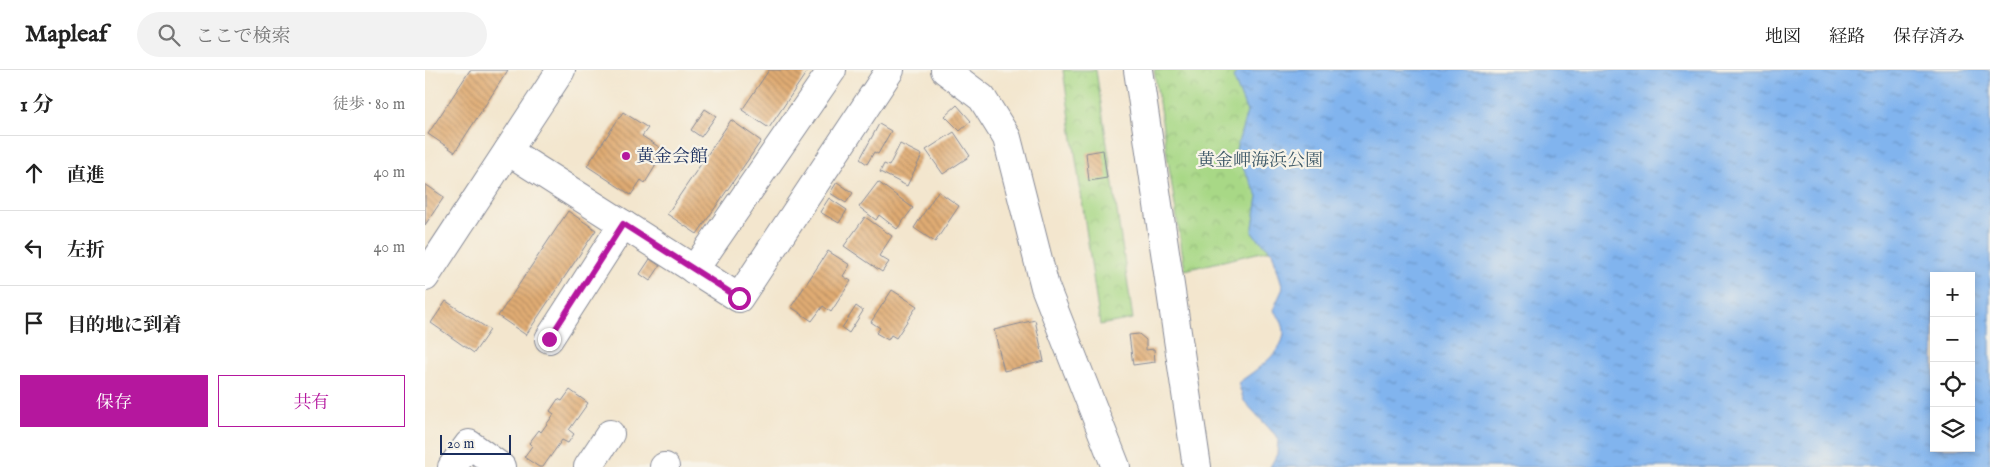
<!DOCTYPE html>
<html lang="ja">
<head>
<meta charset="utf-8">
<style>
	:root { --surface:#fff; --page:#f2f2f2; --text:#222; --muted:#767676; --line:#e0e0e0; --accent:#b5179e }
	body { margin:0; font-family:"IM FELL English","Noto Serif JP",serif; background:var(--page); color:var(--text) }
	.controls { position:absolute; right:15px; bottom:15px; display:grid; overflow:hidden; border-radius:0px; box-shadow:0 2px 8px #0003 }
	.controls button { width:45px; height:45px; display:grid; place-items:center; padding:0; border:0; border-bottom:1px solid var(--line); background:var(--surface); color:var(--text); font:25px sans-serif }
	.scale { position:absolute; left:15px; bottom:12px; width:71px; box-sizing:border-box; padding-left:5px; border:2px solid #1b2f5e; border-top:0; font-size:14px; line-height:18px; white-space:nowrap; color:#1b2f5e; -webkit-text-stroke:4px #f7f3e8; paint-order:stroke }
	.stop { position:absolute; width:15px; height:15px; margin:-11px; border:4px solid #b5179e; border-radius:50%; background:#fff }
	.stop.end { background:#b5179e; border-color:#fff; box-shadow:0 1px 5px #0008 }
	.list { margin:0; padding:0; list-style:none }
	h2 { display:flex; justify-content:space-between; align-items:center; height:65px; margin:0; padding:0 20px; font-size:21px }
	h2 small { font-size:16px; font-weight:400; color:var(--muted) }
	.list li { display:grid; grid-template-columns:32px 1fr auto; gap:15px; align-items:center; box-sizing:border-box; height:75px; padding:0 20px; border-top:1px solid var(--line) }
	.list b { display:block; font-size:19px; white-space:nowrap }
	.list em { font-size:16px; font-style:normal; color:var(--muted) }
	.actions { display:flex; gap:10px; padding:15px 20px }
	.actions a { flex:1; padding:11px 0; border:1px solid var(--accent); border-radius:0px; text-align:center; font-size:18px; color:var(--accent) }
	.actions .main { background:var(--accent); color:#fff }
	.icon { flex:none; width:28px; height:28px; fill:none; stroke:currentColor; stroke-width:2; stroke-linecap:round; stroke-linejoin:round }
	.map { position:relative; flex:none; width:1565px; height:397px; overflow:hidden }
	header { display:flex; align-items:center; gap:30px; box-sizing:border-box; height:70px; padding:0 25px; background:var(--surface); border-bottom:1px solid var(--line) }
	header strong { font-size:24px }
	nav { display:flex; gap:28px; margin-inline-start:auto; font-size:18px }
	.search { width:350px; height:45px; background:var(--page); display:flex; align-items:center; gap:12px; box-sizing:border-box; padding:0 18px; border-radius:28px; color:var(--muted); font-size:19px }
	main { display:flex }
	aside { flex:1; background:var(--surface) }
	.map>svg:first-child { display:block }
</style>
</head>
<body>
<header>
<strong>Mapleaf</strong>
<div class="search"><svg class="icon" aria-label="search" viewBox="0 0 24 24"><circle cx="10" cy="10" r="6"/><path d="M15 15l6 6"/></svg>ここで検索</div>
<nav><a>地図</a><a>経路</a><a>保存済み</a></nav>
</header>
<main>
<aside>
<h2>1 分<small>徒歩 · 80 m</small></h2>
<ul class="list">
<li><svg class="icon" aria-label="ahead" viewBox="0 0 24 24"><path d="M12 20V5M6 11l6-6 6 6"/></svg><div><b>直進</b></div><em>40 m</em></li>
<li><svg class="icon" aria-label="left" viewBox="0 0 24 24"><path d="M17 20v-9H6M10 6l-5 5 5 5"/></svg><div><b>左折</b></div><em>40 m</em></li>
<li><svg class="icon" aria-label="arrive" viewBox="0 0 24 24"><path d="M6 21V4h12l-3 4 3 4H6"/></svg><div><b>目的地に到着</b></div></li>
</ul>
<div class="actions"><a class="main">保存</a><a>共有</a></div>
</aside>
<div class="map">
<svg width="1565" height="397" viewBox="0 0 1565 397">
	<defs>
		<pattern id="park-crowns" width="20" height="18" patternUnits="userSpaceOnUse" patternTransform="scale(1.25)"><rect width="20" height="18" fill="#a8d886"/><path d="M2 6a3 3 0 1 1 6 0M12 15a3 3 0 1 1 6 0" fill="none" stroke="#90ba76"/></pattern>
		<pattern id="water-ripples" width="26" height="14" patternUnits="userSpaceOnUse" patternTransform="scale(1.25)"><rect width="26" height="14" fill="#81b4ee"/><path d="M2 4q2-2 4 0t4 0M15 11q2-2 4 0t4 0" fill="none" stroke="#6993c4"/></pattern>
		<pattern id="building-back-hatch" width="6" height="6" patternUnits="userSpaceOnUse" patternTransform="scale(1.25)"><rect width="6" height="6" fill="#e0ac73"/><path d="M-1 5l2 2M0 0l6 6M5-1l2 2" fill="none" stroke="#b58c62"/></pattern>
	</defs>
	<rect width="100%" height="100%" fill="#f7f3e8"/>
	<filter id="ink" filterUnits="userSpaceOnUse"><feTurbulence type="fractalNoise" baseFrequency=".02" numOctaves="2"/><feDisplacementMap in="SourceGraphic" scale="10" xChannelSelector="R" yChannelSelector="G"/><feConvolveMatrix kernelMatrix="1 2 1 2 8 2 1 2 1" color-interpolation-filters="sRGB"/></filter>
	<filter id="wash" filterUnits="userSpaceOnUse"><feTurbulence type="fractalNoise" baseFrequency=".0096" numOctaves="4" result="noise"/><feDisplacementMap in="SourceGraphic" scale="20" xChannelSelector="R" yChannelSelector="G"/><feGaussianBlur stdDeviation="1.12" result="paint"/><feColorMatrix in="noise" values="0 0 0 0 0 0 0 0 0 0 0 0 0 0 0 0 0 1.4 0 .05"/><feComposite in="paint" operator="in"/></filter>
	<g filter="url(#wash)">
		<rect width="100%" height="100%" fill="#f3e6ce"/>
		<g fill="url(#park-crowns)" stroke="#628472">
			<polygon points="638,0 671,0 708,249 675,255"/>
			<polygon points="729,0 997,0 942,157 760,200"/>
		</g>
		<path fill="url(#water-ripples)" stroke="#4e72a6" fill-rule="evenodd" d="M814,0H1565V397H845L852,384L853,368L819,331L813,313C829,301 868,278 857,253C856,248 851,244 848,240L858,218L847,182L827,163L833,126L810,83L822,42L808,7ZM1509,206H1546V378H1509Z"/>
		<g id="blocks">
			<g fill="url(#building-back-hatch)">
				<polygon points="45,0 83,0 30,82 3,64"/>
				<polygon points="344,0 383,0 344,58 317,40"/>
				<polygon points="532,35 546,51 535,61 520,46"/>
				<polygon points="280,39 291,46 276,67 266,60"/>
				<polygon points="198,42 223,58 217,66 237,79 227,93 231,95 220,113 216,110 206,125 162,96"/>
				<polygon points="306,50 336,71 272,164 242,144"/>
				<polygon points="454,54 466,61 453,84 449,82 442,94 435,89"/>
				<polygon points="529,62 545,86 518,104 501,80"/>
				<polygon points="475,74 497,85 482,116 455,102 459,94 464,96"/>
				<polygon points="678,80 682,108 664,111 661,83"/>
				<polygon points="412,112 428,123 421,133 405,123"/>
				<polygon points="453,112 488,138 472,159 454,145 451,150 434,137"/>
				<polygon points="0,114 19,127 0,155"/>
				<polygon points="513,121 534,136 510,172 489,158"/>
				<polygon points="404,128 422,140 414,153 395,142"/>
				<polygon points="143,141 171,160 101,265 73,246"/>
				<polygon points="440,147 467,166 454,186 464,192 457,202 419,176"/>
				<polygon points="403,181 425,195 418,206 426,211 406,242 398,236 387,251 366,237"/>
				<polygon points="225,189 235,196 225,211 215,204"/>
				<polygon points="467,220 492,236 471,268 466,265 463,270 451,263 455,258 446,252"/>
				<polygon points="21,231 65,260 49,283 6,253"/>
				<polygon points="431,236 438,241 424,263 417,258"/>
				<polygon points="610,250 619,291 579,301 569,260"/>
				<polygon points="714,264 721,270 721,280 729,279 730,292 708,295 704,265"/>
				<polygon points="145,320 163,333 144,360 149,364 143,373 137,370 118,397 114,397 99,387 107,376 104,373 114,360 116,362 129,344 125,341 133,329 137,331"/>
			</g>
		</g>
	</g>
	<g filter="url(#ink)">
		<use href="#blocks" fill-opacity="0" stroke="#878a96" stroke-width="1"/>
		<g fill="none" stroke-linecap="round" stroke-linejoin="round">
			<g stroke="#878a96" stroke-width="30">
				<g id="minor">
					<polyline points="520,0 557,28 582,68 620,217 691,397"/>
					<polyline points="713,0 772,397"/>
					<polyline points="83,81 314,228 465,0"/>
					<polyline points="269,200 407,0"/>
					<polyline points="0,207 136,0"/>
					<polyline points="124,269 198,154"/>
					<polyline points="27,397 44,374 76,397"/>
					<polyline points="163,397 185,364"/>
					<polyline points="239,397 240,397"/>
				</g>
			</g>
			<use href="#minor" stroke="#fff" stroke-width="28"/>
		</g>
	</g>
	<g fill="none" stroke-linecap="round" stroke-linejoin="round" filter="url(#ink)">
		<polyline stroke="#b5179e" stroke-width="6" points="124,269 198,154 314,228"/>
	</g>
	<circle fill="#b5179e" stroke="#f7f3e8" stroke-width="2" cx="201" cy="86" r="5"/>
	<g text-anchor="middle" stroke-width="4.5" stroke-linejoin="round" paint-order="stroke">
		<g font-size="18" fill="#1b2f5e" stroke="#f7f3e8" text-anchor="start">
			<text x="211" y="92">黄金会館</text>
		</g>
		<g font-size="18" fill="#3e5968" stroke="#f7f3e8">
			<text x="835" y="96">黄金岬海浜公園</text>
		</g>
	</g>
</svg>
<div class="controls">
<button>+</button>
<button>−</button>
<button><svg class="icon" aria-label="locate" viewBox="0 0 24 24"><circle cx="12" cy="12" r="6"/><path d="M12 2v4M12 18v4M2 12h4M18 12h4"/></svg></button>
<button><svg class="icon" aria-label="layers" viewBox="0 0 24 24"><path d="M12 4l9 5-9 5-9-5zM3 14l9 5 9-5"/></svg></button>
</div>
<div class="scale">20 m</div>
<div class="stop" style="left:314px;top:228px"></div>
<div class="stop end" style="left:124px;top:269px"></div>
</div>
</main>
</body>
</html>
